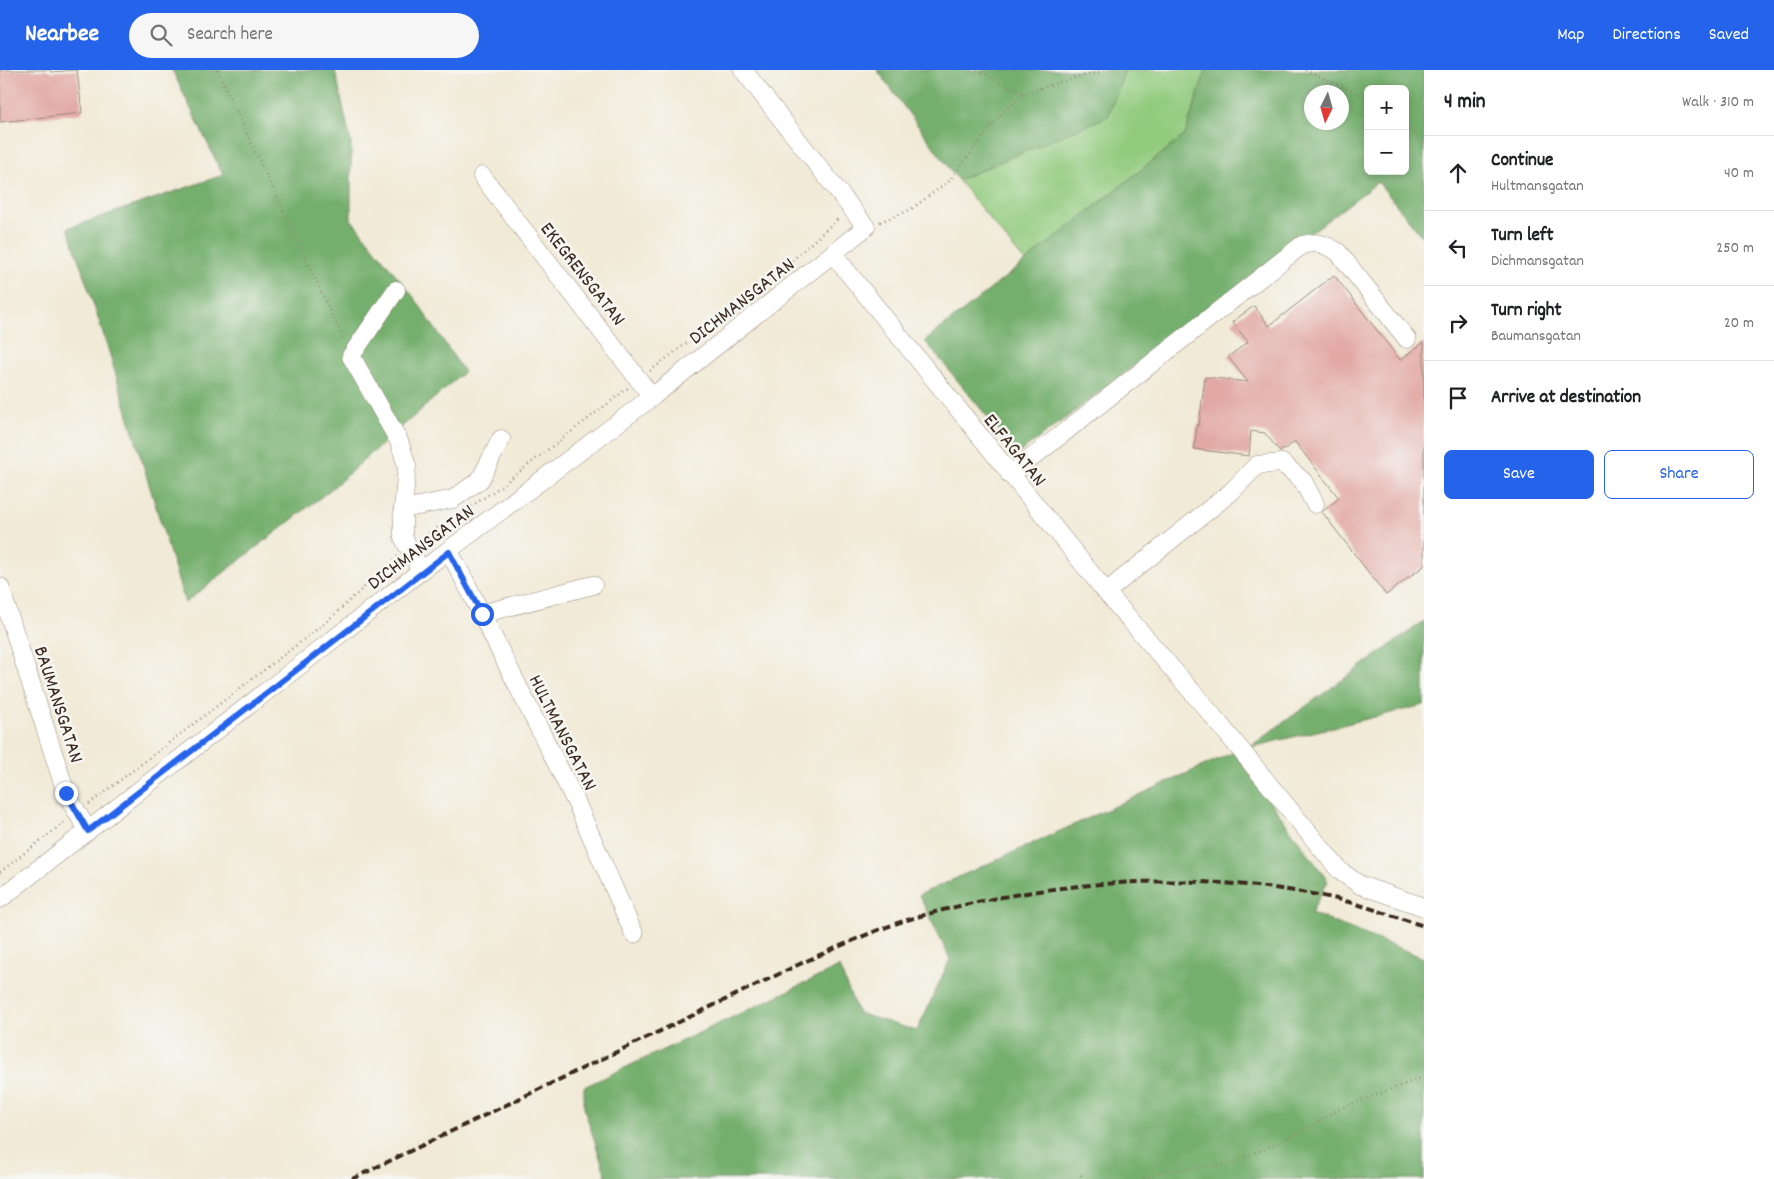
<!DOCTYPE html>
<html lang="en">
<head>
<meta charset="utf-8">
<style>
	:root { --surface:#fff; --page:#f6f6f6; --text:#202124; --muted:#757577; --line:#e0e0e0; --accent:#2563eb }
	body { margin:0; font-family:Dekko,sans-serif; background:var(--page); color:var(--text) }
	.controls { position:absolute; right:15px; top:15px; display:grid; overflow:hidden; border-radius:8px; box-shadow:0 2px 8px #0003 }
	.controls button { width:45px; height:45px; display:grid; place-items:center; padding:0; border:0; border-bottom:1px solid var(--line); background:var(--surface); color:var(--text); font:25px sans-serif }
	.compass { position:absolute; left:1304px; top:15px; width:45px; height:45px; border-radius:50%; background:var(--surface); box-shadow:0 2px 8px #0003; rotate:185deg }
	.stop { position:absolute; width:15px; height:15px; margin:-11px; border:4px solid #2563eb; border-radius:50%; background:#fff }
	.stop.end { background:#2563eb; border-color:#fff; box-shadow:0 1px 5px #0008 }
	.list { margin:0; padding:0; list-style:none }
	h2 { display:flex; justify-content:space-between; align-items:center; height:65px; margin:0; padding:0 20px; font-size:21px }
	h2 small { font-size:16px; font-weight:400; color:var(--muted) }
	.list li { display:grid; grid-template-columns:32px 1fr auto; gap:15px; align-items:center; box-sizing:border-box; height:75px; padding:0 20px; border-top:1px solid var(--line) }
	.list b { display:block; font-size:19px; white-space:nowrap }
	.list p { margin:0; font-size:16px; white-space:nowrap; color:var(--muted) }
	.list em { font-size:16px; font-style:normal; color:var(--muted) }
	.actions { display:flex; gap:10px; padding:15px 20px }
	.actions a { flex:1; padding:11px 0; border:1px solid var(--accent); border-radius:8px; text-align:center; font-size:18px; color:var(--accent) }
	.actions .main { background:var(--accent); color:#fff }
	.icon { flex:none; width:28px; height:28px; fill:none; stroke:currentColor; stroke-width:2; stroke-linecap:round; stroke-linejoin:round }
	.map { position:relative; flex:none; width:1424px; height:1109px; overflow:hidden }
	header { display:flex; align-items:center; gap:30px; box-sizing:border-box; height:70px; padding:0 25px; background:var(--accent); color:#fff }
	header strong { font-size:24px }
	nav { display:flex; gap:28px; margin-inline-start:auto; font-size:18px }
	.search { width:350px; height:45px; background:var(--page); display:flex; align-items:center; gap:12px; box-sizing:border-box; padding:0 18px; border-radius:28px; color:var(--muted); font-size:19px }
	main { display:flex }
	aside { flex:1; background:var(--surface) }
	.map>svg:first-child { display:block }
</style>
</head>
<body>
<header>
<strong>Nearbee</strong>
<div class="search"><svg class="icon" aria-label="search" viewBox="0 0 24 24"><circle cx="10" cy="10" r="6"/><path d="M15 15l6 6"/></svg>Search here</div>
<nav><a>Map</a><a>Directions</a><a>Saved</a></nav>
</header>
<main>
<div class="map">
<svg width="1424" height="1109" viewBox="0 0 1424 1109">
	<rect width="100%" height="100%" fill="#f6f6f2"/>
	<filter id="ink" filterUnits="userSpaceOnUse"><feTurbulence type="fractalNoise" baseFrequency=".02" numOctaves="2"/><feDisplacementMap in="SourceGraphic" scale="10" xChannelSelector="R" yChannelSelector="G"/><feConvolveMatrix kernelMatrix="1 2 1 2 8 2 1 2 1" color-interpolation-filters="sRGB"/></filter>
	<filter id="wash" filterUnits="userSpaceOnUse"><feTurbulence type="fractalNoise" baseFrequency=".0096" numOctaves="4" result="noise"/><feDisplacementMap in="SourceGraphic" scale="20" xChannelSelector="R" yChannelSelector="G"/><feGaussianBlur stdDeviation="1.12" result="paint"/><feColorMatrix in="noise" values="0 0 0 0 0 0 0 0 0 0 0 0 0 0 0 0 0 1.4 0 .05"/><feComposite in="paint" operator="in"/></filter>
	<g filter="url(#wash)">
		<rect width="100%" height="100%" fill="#f1ead7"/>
		<polygon fill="#92cb7e" stroke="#667a4e" points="1125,0 1206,0 1185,65 1025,192 958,110 1108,46"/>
		<g fill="#75af6d" stroke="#586c46" fill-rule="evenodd">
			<polygon points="172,0 335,0 351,73 351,149 416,230 464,302 330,420 185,533 106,272 68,158 223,105"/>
			<polygon points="877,0 1125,0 1108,46 958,110"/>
			<path d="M1206,0H1424V169L1378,112L1018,384L925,271L1185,65ZM1368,19H1405V101H1368ZM1312,22H1342V52H1312Z"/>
			<polygon points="1424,551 1424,635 1248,678"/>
			<polygon points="1234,682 1328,811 1311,843 1424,888 1424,1109 607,1109 584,1038 584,1017 839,897 858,943 917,961 950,889 919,825"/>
		</g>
		<g id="blocks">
			<g fill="#e2a8a4">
				<polygon points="0,0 50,0 51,2 77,0 82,43 0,52"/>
				<polygon points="1334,205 1400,290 1424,272 1424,496 1386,525 1322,442 1339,428 1295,372 1280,382 1265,363 1251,361 1249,386 1194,379 1197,355 1199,355 1205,307 1248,312 1228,287 1248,272 1232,252 1254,236 1269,256"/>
			</g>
		</g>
	</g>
	<g filter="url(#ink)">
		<use href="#blocks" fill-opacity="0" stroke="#968a7a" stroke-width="1"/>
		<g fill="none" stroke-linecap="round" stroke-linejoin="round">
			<g stroke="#968a7a" stroke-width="19">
				<g id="minor">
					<polyline points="482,106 652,327"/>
					<polyline points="833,184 1106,522 1212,645 1340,801 1360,815 1424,837"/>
					<polyline points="396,220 351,286 399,371 407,396 403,439 403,467 421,501"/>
					<path d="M1010,405L1302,175C1318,171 1324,174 1338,182L1407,269"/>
					<polyline points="403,439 453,429 480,410 501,369"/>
					<polyline points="449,481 466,513 577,734 634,864"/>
					<polyline points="0,517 66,723 88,761"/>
					<polyline points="1106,522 1231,422 1257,395 1282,393 1303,411 1315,434"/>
					<polyline points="481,544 593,515"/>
					<polyline points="0,829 421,501 652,327 866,157 743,0"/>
				</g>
			</g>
			<g stroke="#968a7a" stroke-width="2.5" stroke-dasharray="1 4" stroke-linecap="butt">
				<polyline points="217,0 344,270"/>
				<polyline points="977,0 1023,24 1063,11 1107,0"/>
				<polyline points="1305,0 1368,28"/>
				<polyline points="1405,56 1424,74"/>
				<polyline points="880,152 910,140 949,111 999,46 1023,24"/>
				<polyline points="650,301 776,205 840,147"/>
				<polyline points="467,439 497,419 628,318"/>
				<polyline points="420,469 462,442"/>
				<polyline points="89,734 324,554 398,486"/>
				<polyline points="0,802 66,751"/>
				<polyline points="1081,1105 1083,1109"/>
				<polyline points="1144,1109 1164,1101 1231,1094 1301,1062 1339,1039 1418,1009 1424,1009"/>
			</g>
			<use href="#minor" stroke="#fff" stroke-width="18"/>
			<path stroke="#3b2a1e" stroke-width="4" stroke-dasharray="8 4" stroke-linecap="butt" d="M352,1109L804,892C841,876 878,858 917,847C1051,809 1201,799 1337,829C1367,836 1395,847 1424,856"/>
		</g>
	</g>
	<g fill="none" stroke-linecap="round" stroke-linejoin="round" filter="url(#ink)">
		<polyline stroke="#2563eb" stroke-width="6" points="66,723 88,761 449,482 482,544"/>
	</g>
	<g text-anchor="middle" stroke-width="5" stroke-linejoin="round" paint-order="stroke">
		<g font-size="20" fill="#3b2a1e" stroke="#f6f6f2">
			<text transform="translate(584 203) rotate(52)" y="7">EKEGRENSGATAN</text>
			<text transform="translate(741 230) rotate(-38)" y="7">DICHMANSGATAN</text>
			<text transform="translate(1016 379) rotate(51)" y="7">ELFAGATAN</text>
			<text transform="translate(420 476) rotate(-37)" y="7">DICHMANSGATAN</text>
			<text transform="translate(60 634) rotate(72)" y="7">BAUMANSGATAN</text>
			<text transform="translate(564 662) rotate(63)" y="7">HULTMANSGATAN</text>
		</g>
	</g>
</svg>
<div class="controls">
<button>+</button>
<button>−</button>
</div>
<svg class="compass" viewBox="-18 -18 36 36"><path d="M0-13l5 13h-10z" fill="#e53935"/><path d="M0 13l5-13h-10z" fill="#757577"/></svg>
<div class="stop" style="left:482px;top:544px"></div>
<div class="stop end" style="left:66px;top:723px"></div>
</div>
<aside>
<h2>4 min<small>Walk · 310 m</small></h2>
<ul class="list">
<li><svg class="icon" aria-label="ahead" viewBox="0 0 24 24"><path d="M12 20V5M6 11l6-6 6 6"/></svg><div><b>Continue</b><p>Hultmansgatan</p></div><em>40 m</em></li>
<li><svg class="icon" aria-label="left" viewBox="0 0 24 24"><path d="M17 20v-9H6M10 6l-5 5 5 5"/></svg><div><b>Turn left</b><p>Dichmansgatan</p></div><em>250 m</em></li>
<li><svg class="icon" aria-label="right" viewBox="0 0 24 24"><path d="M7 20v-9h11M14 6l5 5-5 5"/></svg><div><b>Turn right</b><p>Baumansgatan</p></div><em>20 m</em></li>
<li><svg class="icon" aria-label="arrive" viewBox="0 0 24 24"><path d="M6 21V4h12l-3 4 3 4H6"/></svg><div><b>Arrive at destination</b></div></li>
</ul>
<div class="actions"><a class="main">Save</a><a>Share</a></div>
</aside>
</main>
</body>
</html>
